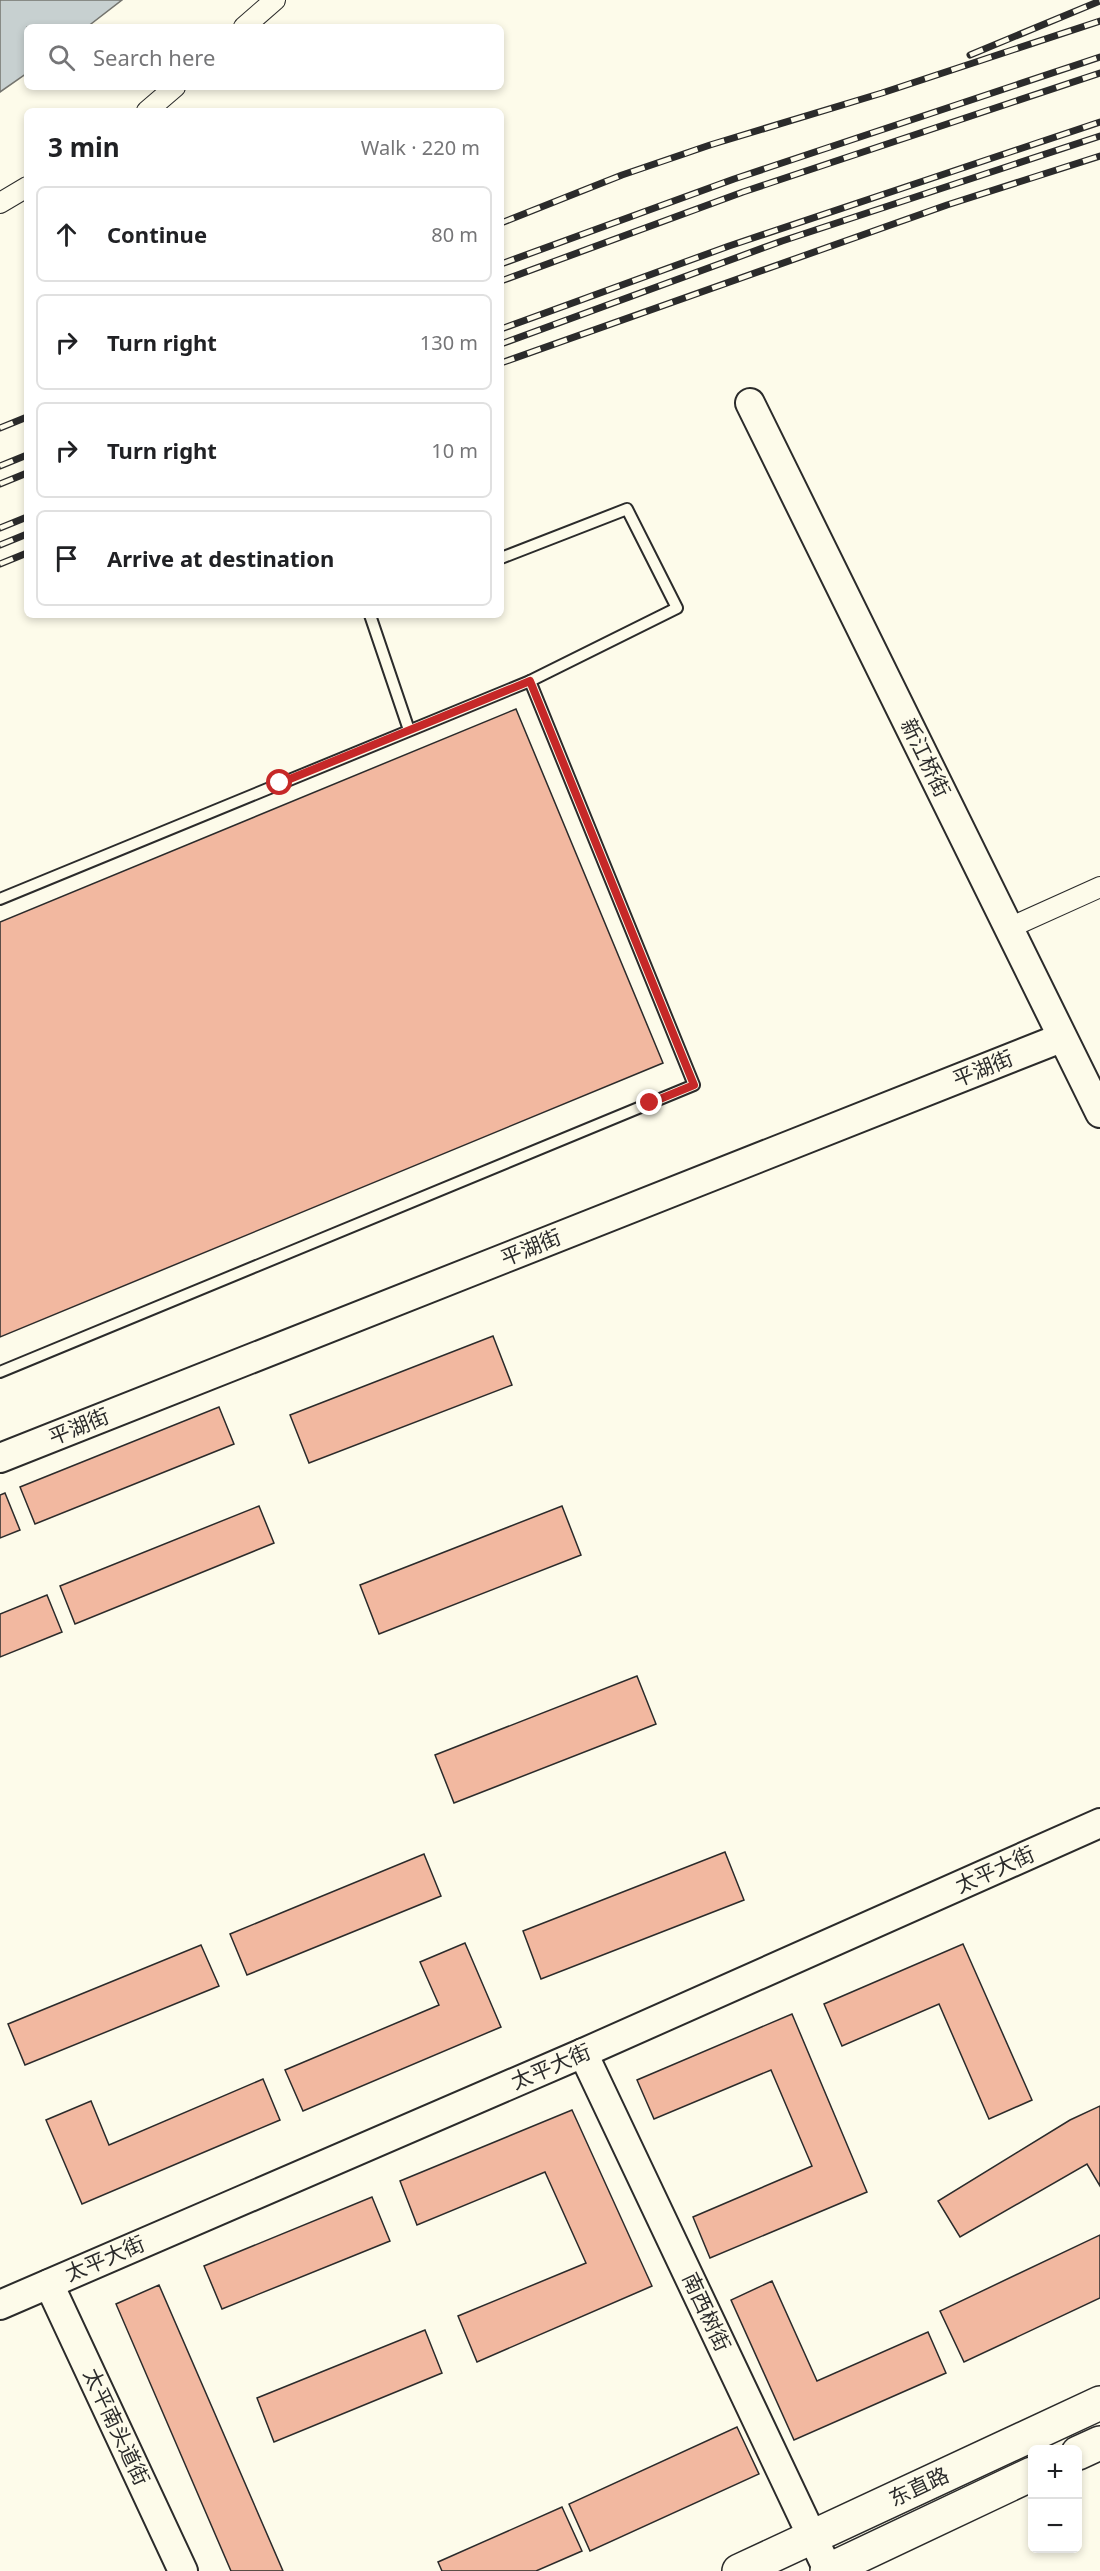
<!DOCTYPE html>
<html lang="en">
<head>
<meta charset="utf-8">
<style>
	:root { --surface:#fff; --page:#f2f2f2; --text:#202124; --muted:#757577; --line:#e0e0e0 }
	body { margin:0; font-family:"Noto Sans","Noto Sans SC",sans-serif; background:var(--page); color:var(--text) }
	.controls { position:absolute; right:18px; bottom:18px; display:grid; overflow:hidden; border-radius:9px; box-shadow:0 3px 9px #0003 }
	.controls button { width:54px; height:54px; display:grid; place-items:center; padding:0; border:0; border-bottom:2px solid var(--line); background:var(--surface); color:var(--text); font:30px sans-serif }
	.stop { position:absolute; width:18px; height:18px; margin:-14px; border:4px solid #c62828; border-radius:50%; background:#fff }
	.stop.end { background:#c62828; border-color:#fff; box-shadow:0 2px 6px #0008 }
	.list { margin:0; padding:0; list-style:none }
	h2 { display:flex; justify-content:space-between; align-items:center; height:78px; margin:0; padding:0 24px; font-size:26px }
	h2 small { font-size:20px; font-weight:400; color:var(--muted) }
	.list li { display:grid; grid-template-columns:39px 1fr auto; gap:18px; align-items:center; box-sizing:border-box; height:96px; margin:0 12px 12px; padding:0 12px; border:2px solid var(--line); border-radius:9px }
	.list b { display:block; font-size:22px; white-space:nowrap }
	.list em { font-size:20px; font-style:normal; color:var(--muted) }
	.icon { flex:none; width:33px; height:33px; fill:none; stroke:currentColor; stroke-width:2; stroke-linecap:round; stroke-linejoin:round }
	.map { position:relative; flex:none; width:1100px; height:2571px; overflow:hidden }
	.search { position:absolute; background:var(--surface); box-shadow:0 3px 9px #0003; left:24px; top:24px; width:480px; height:66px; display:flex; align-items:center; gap:15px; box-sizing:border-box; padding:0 21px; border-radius:9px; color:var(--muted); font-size:22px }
	.panel { position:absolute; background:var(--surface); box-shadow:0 3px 9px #0003; left:24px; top:108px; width:480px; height:510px; border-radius:9px }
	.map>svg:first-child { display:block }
</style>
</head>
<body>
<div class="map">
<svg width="1100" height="2571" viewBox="0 0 1100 2571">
	<rect width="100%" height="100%" fill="#fdfbea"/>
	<polygon fill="#c7d0d0" stroke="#74746e" stroke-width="1.5" points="0,0 122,0 87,27 27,27 27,73 0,92"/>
	<g fill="#f2b8a0" stroke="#2b2b2b" stroke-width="1.5">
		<polygon points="516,709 663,1063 0,1337 0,922"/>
		<polygon points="493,1336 512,1385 309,1463 290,1415"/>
		<polygon points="219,1407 234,1444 35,1524 20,1487"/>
		<polygon points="5,1493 20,1530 0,1538 0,1495"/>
		<polygon points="259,1506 274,1543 75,1624 60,1586"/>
		<polygon points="562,1506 581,1555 379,1634 360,1585"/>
		<polygon points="47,1595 62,1632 0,1657 0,1614"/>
		<polygon points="637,1676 656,1724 454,1803 435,1755"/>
		<polygon points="725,1852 744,1900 541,1979 523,1931"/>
		<polygon points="424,1854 441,1896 247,1975 230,1934"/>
		<polygon points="465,1943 501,2027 303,2111 285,2070 439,2005 420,1962"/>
		<polygon points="963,1944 1032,2100 989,2119 939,2004 842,2046 824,2004"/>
		<polygon points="201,1945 219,1986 25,2065 8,2024"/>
		<polygon points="792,2014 867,2192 710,2258 693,2217 812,2166 771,2070 654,2119 637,2080"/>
		<polygon points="263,2079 280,2120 82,2204 46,2120 91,2101 109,2145"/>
		<polygon points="1100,2106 1100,2186 1087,2164 960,2237 938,2201 1070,2120"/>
		<polygon points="572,2110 652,2286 477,2362 458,2316 586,2263 545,2172 417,2225 400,2181"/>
		<polygon points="372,2197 390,2241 222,2309 204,2266"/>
		<polygon points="1100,2235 1100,2298 964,2362 940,2311"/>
		<polygon points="772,2281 817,2381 928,2332 946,2373 794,2440 731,2300"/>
		<polygon points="159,2285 283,2571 231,2571 116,2304"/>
		<polygon points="425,2330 442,2373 274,2442 257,2398"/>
		<polygon points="737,2427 759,2474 590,2551 569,2504"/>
		<polygon points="562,2507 582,2551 536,2571 442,2571 438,2562"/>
	</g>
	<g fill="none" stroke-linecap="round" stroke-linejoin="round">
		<g stroke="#2b2b2b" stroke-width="14">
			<g id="lane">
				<polyline points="501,558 627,509 677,608 530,681"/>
				<polyline points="370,615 409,730"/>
				<polyline points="0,899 530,681 694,1085 0,1372"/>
			</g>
		</g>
		<g stroke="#2b2b2b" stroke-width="22">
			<g id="street">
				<polyline points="244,27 275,0"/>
				<polyline points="147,111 175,87"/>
				<polyline points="0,203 27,187"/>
				<polyline points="1009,928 1100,887"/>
			</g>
		</g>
		<g stroke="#2b2b2b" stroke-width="32">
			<g id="secondary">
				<polyline points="750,403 1100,1113"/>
				<polyline points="0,1458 1061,1038"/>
				<polyline points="583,2053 828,2570"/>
				<polyline points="49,2284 183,2571"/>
				<polyline points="0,2305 583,2053 1100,1823"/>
			</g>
		</g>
		<g stroke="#2b2b2b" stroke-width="36">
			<g id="highway">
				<polyline points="1078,2453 1100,2443"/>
				<polyline points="739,2571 1100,2403"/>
				<polyline points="827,2571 1032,2474"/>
			</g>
		</g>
		<use href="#lane" stroke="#fdfbea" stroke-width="10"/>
		<use href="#street" stroke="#fdfbea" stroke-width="20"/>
		<use href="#secondary" stroke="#fdfbea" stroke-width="28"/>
		<use href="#highway" stroke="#fdfbea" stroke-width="33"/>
		<g stroke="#2b2b2b" stroke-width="7">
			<g id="rail">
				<polyline points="970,55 1100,1"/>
				<polyline points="501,223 622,175 710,145 882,93 1100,21"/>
				<polyline points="501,264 734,179 1100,57"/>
				<polyline points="501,281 743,192 1100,73"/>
				<polyline points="501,329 729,246 1100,122"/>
				<polyline points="501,344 782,241 1100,136"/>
				<polyline points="501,363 947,205 1100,156"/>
				<polyline points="0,428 27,417"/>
				<polyline points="0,466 27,455"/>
				<polyline points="0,484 27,473"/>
				<polyline points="0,528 27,517"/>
				<polyline points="0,545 27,534"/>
				<polyline points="0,564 27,553"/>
			</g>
		</g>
		<use href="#rail" stroke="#fdfbea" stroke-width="4.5" stroke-dasharray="14" stroke-linecap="butt"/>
	</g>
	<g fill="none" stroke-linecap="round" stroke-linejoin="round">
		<polyline stroke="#c62828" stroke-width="8" points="280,783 530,681 694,1085 650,1103"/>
	</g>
	<g text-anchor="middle" stroke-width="4.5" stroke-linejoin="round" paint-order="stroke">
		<g font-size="21" fill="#2b2b2b" stroke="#fdfbea">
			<text transform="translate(925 758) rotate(64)" y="7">新江桥街</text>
			<text transform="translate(983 1069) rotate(-22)" y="7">平湖街</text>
			<text transform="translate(531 1248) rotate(-22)" y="7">平湖街</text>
			<text transform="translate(79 1427) rotate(-22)" y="7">平湖街</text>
			<text transform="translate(995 1870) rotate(-24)" y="7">太平大街</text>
			<text transform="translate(551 2067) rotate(-23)" y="7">太平大街</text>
			<text transform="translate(105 2259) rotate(-23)" y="7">太平大街</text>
			<text transform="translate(706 2312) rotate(65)" y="7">南西树街</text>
			<text transform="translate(116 2427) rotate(65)" y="7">太平南头道街</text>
			<text transform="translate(919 2487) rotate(-25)" y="7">东直路</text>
		</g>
	</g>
</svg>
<div class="controls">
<button>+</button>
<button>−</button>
</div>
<div class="stop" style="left:280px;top:783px"></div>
<div class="stop end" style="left:650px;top:1103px"></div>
<div class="search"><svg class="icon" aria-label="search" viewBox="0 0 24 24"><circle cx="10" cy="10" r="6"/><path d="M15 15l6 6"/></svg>Search here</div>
<section class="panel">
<h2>3 min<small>Walk · 220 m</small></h2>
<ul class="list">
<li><svg class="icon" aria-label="ahead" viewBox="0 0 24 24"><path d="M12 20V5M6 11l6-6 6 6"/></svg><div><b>Continue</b></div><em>80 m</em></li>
<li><svg class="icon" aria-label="right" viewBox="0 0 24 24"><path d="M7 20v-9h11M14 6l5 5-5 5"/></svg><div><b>Turn right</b></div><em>130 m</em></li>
<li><svg class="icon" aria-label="right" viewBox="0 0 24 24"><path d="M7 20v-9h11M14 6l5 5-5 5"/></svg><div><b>Turn right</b></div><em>10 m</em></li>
<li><svg class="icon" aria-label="arrive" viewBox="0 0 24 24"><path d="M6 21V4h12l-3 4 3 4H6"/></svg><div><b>Arrive at destination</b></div></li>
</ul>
</section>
</div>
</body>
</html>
